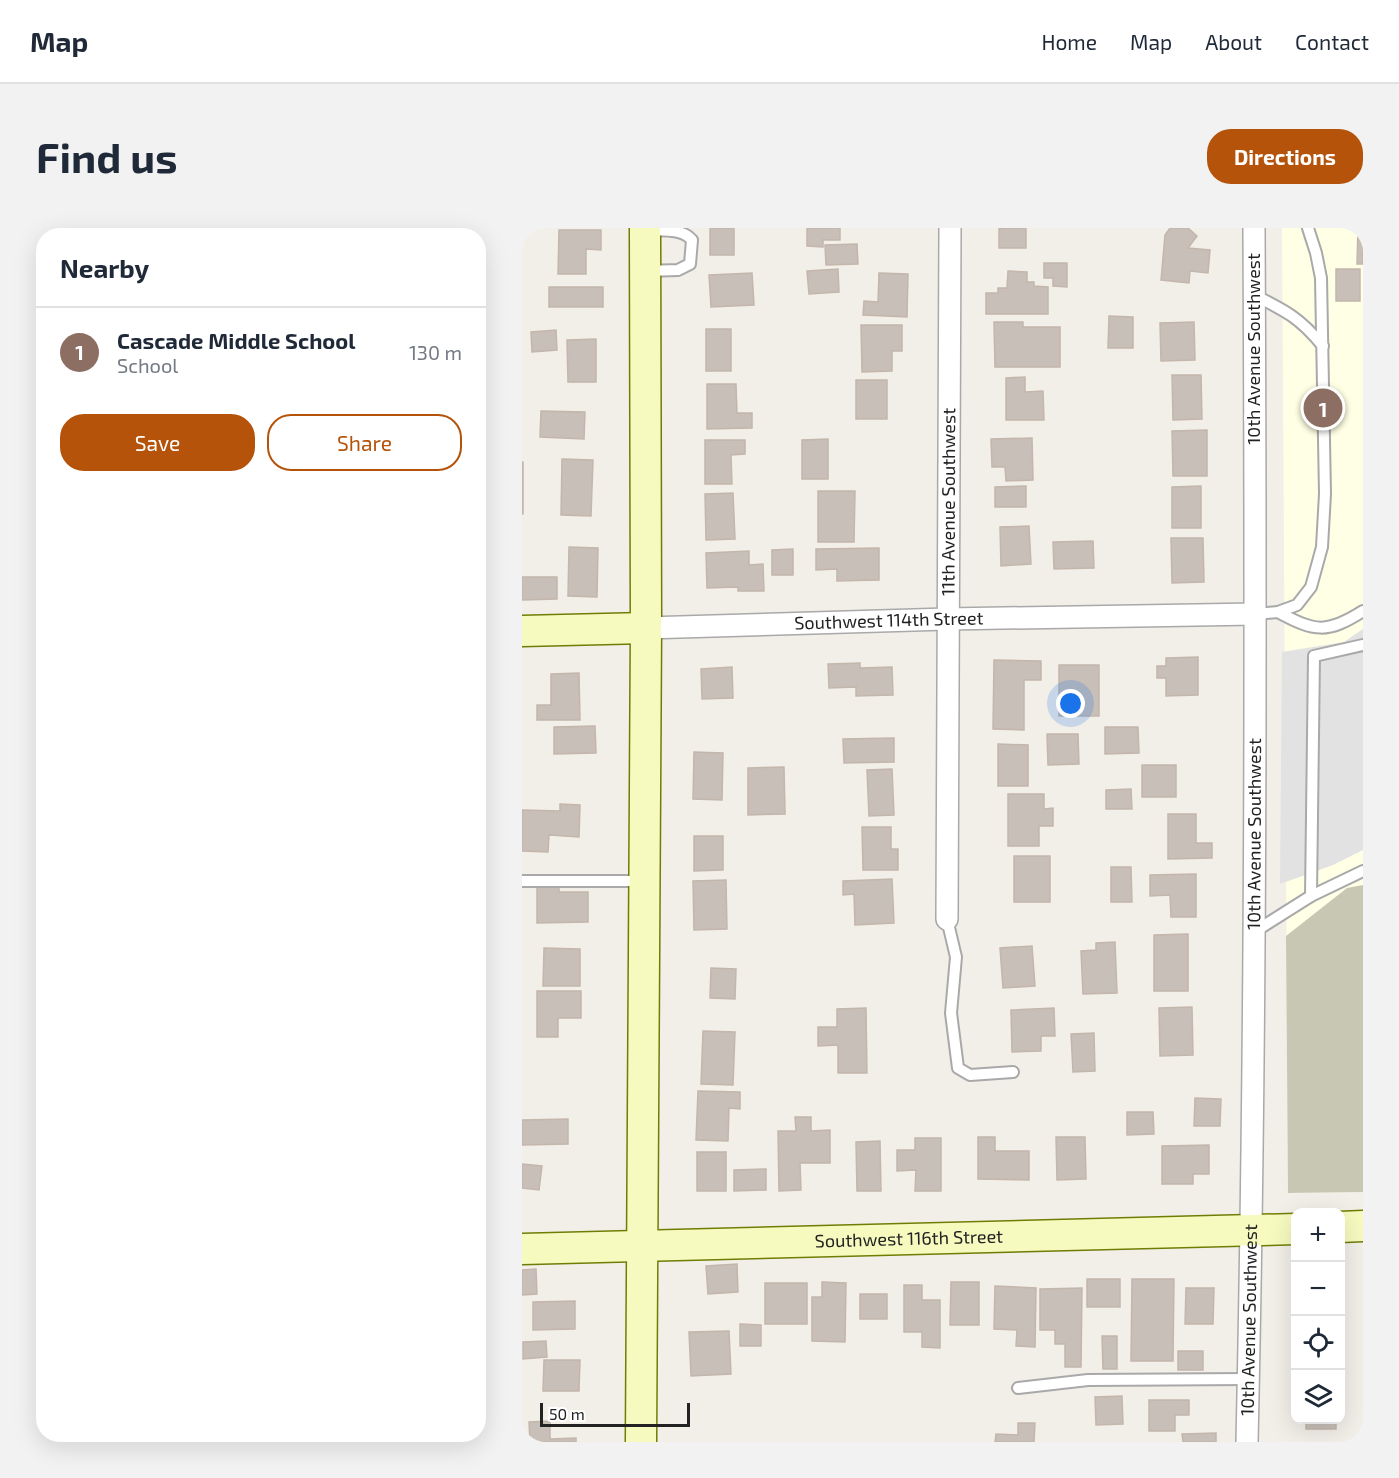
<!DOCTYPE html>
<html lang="en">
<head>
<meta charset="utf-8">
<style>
	:root { --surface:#fff; --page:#f2f2f3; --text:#1f2937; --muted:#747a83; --line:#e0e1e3; --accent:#b45309 }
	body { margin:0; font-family:"Exo 2",sans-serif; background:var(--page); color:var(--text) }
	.controls { position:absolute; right:18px; bottom:18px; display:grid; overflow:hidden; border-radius:12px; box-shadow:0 6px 24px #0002 }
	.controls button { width:54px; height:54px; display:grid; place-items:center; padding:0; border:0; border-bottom:2px solid var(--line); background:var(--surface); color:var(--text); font:30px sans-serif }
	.scale { position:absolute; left:18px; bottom:15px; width:150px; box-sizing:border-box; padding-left:6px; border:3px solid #222; border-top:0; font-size:16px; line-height:21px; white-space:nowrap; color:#222; -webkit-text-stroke:4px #fff; paint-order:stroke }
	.you { position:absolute; left:549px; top:476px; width:21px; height:21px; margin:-15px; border:4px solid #fff; border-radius:50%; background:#1a73e8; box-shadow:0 0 0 9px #1a73e833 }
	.badge { display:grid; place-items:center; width:39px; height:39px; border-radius:50%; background:var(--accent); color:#fff; font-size:20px; font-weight:700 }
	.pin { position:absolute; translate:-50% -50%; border:3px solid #fff; box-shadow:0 2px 6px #0006 }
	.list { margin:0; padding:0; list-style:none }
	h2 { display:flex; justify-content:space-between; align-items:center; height:78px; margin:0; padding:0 24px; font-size:26px }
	h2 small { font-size:20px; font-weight:400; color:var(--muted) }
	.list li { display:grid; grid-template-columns:39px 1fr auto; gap:18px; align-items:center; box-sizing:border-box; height:90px; padding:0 24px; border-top:2px solid var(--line) }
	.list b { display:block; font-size:22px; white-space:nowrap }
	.list p { margin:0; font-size:20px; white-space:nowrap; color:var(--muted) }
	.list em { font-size:20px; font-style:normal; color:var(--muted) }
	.actions { display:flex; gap:12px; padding:18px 24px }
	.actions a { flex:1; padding:14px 0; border:2px solid var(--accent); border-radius:24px; text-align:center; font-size:21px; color:var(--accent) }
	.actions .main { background:var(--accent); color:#fff }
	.icon { flex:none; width:33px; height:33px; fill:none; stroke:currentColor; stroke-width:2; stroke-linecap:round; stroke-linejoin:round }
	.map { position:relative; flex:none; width:841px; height:1214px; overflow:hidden; border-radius:24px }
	header { display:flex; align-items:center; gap:36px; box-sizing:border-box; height:84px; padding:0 30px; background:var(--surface); border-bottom:2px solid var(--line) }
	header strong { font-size:28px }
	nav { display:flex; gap:33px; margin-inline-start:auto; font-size:21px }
	.intro { display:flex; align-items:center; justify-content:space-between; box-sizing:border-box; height:144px; padding:0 36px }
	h1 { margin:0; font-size:42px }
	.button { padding:15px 27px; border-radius:24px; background:var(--accent); color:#fff; font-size:21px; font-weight:700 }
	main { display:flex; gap:36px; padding:0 36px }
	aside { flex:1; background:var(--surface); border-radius:24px; box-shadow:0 6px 24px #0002 }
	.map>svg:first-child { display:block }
</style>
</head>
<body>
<header>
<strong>Map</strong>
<nav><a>Home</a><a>Map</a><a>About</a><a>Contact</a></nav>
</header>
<div class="intro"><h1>Find us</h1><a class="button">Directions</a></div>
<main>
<aside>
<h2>Nearby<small></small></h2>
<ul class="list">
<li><span class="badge" style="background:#8d6e63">1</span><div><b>Cascade Middle School</b><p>School</p></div><em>130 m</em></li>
</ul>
<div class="actions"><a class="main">Save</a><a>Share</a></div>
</aside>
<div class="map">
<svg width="841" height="1214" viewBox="0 0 841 1214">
	<rect width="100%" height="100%" fill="#f2efe9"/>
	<polygon fill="#ffffe5" points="760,0 841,0 841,964 766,965"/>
	<polygon fill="#c7c7b4" points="841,657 841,964 766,965 764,708 825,660"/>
	<polygon fill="#e2e2e2" points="841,401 841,622 811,637 758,656 760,424 822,414"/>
	<g fill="#c7bfb8" stroke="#c4b6ab" stroke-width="1.5">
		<rect x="188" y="0" width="24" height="27"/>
		<polygon points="285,0 318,0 318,12 301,12 301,19 285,18"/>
		<polygon points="484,0 504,0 504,20 477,20 477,1"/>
		<polygon points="648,0 666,0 675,8 666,20 688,22 686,45 668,43 667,55 639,52 643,7"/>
		<polygon points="836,0 841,0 841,36 835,36"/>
		<polygon points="37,2 79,2 79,22 64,21 64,46 36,46"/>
		<polygon points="335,16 336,36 304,37 303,17"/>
		<polygon points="522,35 545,35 545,59 531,58 531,50 522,50"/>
		<polygon points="316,41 317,64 287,66 285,43"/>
		<rect x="814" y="41" width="24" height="32"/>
		<polygon points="486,43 505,44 505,54 512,54 512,58 526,59 526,86 464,86 464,65 476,65 476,60 485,60"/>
		<polygon points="230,45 232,77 189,79 187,47"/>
		<polygon points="357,45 386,46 385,89 341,87 342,73 356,74"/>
		<rect x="27" y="59" width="54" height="20"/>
		<polygon points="587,88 611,89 611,120 586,120"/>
		<polygon points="472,94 501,94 501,99 538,99 538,139 473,139"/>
		<polygon points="672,94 673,132 639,133 638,95"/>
		<polygon points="339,97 380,97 380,123 370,123 370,143 340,144"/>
		<rect x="184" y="101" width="25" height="42"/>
		<polygon points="34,102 35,122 10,124 9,104"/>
		<polygon points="74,111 74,154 46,154 45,112"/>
		<polygon points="650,147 679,147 680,191 651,192"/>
		<polygon points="503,149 503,164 521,163 522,192 484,192 484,150"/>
		<rect x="334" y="152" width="31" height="39"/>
		<polygon points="185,156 214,156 215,185 230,185 230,200 185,201"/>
		<polygon points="19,183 63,184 62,211 18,209"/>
		<polygon points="685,202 685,248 651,248 650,203"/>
		<polygon points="510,210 511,252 484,253 483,239 470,239 469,211"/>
		<polygon points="306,211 306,251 280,251 280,212"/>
		<polygon points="183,212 223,212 223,226 209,227 210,256 183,256"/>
		<polygon points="40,231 71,232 69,288 39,287"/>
		<rect x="0" y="234" width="1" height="52"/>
		<polygon points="504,258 504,279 473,279 473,259"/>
		<polygon points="679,258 679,300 650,300 650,259"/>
		<polygon points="296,263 333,263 332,314 296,314"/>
		<polygon points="211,265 213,311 184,312 183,266"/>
		<polygon points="507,298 509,336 479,338 478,299"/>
		<polygon points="649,310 681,310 682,354 650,355"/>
		<polygon points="571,313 572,340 532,341 531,314"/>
		<polygon points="47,319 76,320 75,369 46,368"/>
		<polygon points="357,320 357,352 315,353 315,341 294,342 294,321"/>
		<polygon points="271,321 271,347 250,347 250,322"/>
		<polygon points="227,323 227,337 241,336 242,363 216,363 216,359 185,360 184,325"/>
		<polygon points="0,349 35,349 35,371 0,372"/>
		<polygon points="676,429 676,467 644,468 644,450 635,450 635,438 644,438 644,430"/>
		<polygon points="472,432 519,433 519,452 502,452 502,502 471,501"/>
		<polygon points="338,435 338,440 370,439 371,467 334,468 334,459 307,460 306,436"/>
		<rect x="537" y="437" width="40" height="51"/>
		<polygon points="210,439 211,470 180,471 179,441"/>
		<polygon points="57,445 58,492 15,492 15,477 29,477 29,446"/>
		<polygon points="73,498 74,525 32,526 32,499"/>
		<polygon points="583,499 616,499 617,525 583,526"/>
		<polygon points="525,506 556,506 557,536 526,537"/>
		<polygon points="372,510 372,534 322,535 321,511"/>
		<polygon points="476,516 506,517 506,558 476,558"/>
		<polygon points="172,524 201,525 200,572 171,571"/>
		<rect x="620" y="537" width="34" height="32"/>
		<polygon points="262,539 263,586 226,587 226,540"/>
		<polygon points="370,541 372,587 347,588 345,542"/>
		<polygon points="609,561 610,581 584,581 584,562"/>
		<polygon points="486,566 522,566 522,581 531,580 531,598 517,598 517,618 486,618"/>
		<polygon points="38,576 58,577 57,609 27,607 26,624 0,623 0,582 38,583"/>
		<polygon points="646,586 674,586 674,615 690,615 690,630 646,631"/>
		<polygon points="340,599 369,599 369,621 376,621 376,642 341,642"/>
		<polygon points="172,608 201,608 201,642 172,643"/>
		<rect x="492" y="628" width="36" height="46"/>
		<polygon points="589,639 609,639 610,674 589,674"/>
		<polygon points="674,646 674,689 649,689 648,667 628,668 628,647"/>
		<polygon points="370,651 372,695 333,697 332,666 321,667 321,653"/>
		<polygon points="204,652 205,701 172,702 171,653"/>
		<polygon points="37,657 37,664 66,664 66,694 15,695 15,658"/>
		<polygon points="666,706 666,763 632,763 632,707"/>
		<polygon points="593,714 595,765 561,766 559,723 574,722 574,715"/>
		<polygon points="510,718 513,758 481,760 478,720"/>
		<polygon points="22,720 58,721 58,758 21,758"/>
		<polygon points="189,740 214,741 213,771 188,770"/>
		<polygon points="15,763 59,763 59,790 36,790 36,809 15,809"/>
		<polygon points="670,779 671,827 638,828 637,780"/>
		<polygon points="344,780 345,845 316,845 316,817 296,818 296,799 315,799 315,781"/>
		<polygon points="532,780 533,808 519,808 519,823 490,824 489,782"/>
		<polygon points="181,803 213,804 211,857 179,856"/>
		<polygon points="572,805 573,843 551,844 549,806"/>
		<polygon points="176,863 218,864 218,881 207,880 206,913 174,912"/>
		<polygon points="673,870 699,871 698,898 672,898"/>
		<polygon points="605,884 631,884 632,906 605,907"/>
		<polygon points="273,889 289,889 289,903 308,902 308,935 278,935 279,962 257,963 256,903 274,903"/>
		<polygon points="46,891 46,916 0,917 0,892"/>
		<polygon points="456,909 473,909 473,923 507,923 507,952 456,951"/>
		<polygon points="534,909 563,909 564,951 535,952"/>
		<polygon points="393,910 419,910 419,963 393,963 394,942 375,943 375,922 393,922"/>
		<polygon points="358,913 359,963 335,963 334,914"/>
		<polygon points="687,917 687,946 671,946 671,956 640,956 640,918"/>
		<rect x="175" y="924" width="29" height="39"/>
		<polygon points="0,936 20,938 17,962 0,960"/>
		<polygon points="244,941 244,962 212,963 212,942"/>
		<polygon points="215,1036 216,1064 186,1066 184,1038"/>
		<polygon points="14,1041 15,1066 0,1067 0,1042"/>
		<rect x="565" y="1051" width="33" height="28"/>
		<polygon points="610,1051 652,1051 651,1133 609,1133"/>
		<polygon points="300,1054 324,1055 323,1114 290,1113 290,1069 300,1069"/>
		<polygon points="429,1054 457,1054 457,1097 428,1097"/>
		<rect x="243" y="1055" width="42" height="41"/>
		<polygon points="382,1057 400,1057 400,1072 418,1072 418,1120 400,1119 400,1104 382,1104"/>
		<polygon points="473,1058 514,1060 513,1119 494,1118 495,1102 472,1101"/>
		<polygon points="560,1060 559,1139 543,1139 543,1116 533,1116 533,1102 518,1102 518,1061"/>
		<polygon points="664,1060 692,1060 691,1096 663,1096"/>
		<rect x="338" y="1066" width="27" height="25"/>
		<polygon points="53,1073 53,1101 11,1102 11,1074"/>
		<polygon points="218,1096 239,1097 239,1118 218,1118"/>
		<polygon points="207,1103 209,1146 169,1148 167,1104"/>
		<polygon points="580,1108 595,1108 595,1141 581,1141"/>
		<polygon points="24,1113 25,1129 1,1131 1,1114"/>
		<rect x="656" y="1123" width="25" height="19"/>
		<polygon points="22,1132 58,1132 57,1163 21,1163"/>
		<polygon points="600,1168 601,1196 574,1197 573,1169"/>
		<polygon points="627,1172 667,1172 667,1187 653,1187 653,1203 627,1203"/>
		<rect x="784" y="1192" width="30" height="9"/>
		<polygon points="28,1193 28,1211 54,1210 54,1214 8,1214 7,1194"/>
		<polygon points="496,1195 513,1195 512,1214 473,1214 474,1206 496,1207"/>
		<polygon points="694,1205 694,1214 661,1214 660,1206"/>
	</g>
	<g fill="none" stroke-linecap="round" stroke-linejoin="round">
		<g stroke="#a9a9a9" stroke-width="14">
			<g id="lane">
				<path d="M124,43L156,42L168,36L170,12C160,0 140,3 124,2"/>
				<path d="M732,67C764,83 778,90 801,118"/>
				<path d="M756,384C793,404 805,406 841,383"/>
				<polyline points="734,386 756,384 775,377 789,359 800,319 803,266 799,50 794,25 786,0"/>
				<polyline points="0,653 120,653"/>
				<polyline points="789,668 792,428 841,417"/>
				<polyline points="425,691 434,729 429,785 436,840 448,847 491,844"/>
				<polyline points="732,704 789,668 841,643"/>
				<polyline points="496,1160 566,1152 727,1151"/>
			</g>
		</g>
		<g stroke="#a9a9a9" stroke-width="24">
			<g id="street">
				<path id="s1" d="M124,400L425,391L734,386"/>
				<path id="s2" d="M425,691L428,0"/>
				<path id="s3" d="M725,1214C734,809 734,405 732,0"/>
			</g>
		</g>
		<g stroke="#707d05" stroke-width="33">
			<g id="secondary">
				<polyline points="0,403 124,400"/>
				<polyline points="818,999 841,998"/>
				<path id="s4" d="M0,1021L774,1001"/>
				<polyline points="119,1214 124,400 123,0"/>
			</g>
		</g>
		<use href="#lane" stroke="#fff" stroke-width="10"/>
		<use href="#street" stroke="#fff" stroke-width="21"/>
		<use href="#secondary" stroke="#f7fabf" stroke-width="30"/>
	</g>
	<g text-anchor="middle" stroke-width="6" stroke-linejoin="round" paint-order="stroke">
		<g font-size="18" fill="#222" stroke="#fff">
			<text transform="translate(732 121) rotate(-90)" y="6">10th Avenue Southwest</text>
			<text dy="6" stroke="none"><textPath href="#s2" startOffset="417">11th Avenue Southwest</textPath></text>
			<text dy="6" stroke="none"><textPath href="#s1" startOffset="243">Southwest 114th Street</textPath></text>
			<text dy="6" stroke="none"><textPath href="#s3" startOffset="608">10th Avenue Southwest</textPath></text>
			<text dy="6" stroke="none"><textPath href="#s4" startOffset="387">Southwest 116th Street</textPath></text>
			<text dy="6" stroke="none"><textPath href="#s3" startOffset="122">10th Avenue Southwest</textPath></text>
		</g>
	</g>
</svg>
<div class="controls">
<button>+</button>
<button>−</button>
<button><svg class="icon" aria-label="locate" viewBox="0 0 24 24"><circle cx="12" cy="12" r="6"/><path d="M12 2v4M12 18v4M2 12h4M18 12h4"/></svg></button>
<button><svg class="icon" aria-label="layers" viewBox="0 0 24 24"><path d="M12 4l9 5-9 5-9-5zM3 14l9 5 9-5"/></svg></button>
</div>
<div class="scale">50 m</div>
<div class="you"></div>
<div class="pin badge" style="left:801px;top:180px;background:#8d6e63">1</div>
</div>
</main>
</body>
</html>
